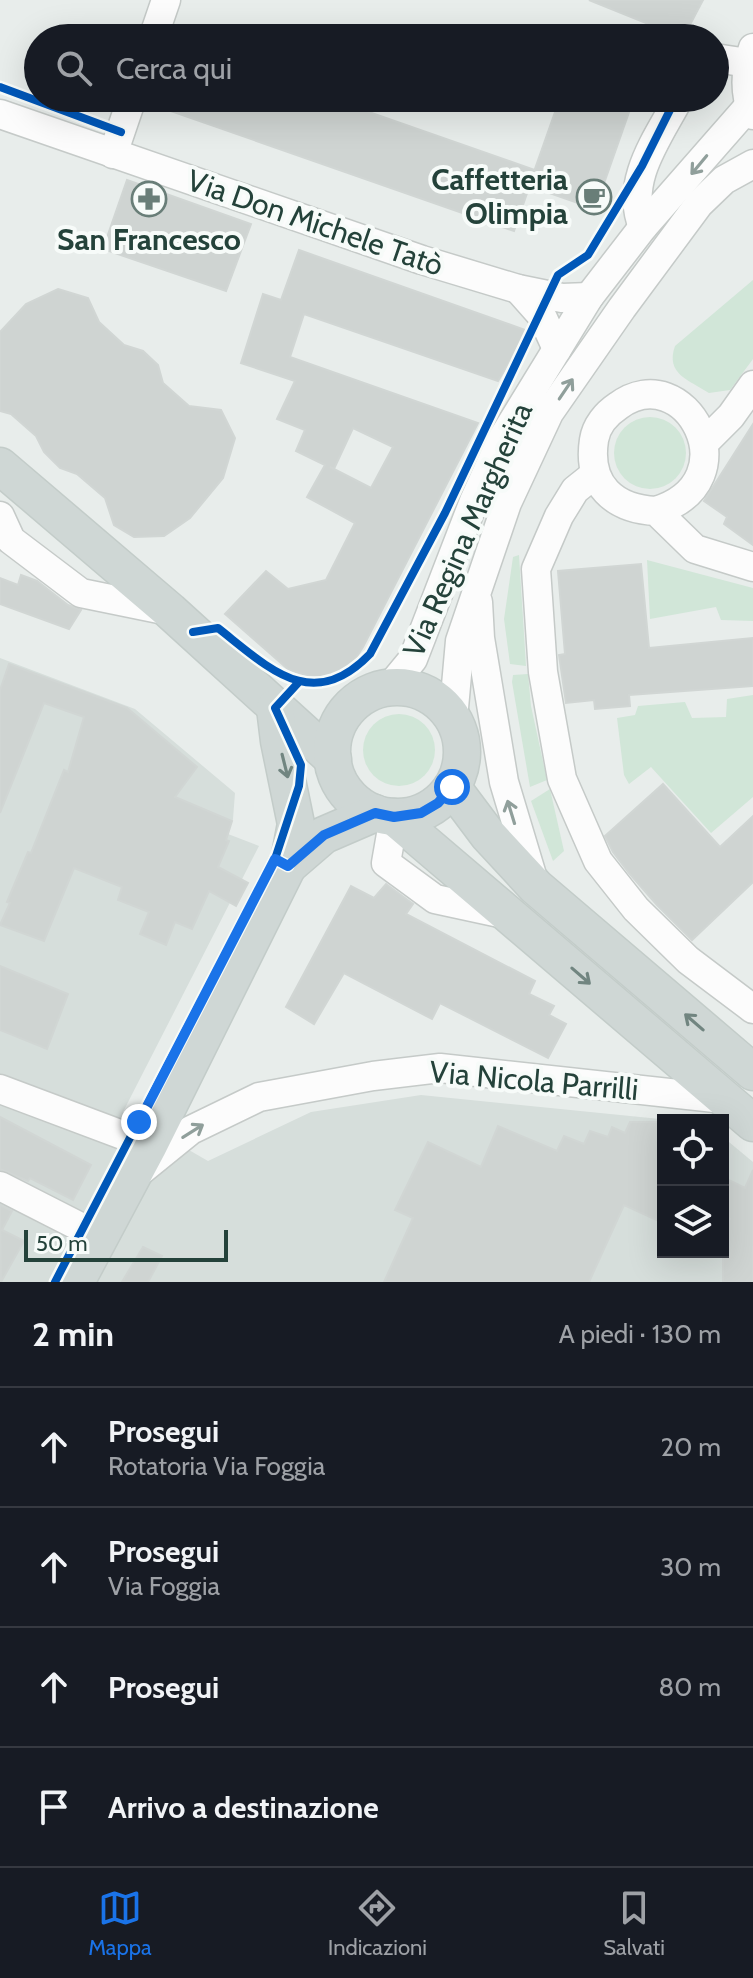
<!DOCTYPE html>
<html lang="it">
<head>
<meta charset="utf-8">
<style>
	:root { --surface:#171b24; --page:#242831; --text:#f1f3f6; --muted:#9ea1a6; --line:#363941; --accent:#1a73e8 }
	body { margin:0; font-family:Cabin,sans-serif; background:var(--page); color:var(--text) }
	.controls { position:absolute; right:24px; bottom:24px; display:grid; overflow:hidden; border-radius:0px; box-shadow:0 8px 32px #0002 }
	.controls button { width:72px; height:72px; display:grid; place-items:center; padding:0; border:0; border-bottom:2px solid var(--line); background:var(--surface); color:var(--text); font:40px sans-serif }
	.scale { position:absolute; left:24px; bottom:20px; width:204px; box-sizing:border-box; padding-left:8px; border:4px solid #24423a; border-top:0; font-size:22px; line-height:28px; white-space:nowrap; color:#24423a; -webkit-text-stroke:6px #f7fbf9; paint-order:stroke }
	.stop { position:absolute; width:24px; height:24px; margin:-18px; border:6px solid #1a73e8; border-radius:50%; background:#fff }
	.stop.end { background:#1a73e8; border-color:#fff; box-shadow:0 2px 8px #0008 }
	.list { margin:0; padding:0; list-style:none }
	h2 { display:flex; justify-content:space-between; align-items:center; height:104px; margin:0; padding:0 32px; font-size:34px }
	h2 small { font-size:26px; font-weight:400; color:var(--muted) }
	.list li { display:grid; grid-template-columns:52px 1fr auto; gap:24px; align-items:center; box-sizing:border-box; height:120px; padding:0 32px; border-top:2px solid var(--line) }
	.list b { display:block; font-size:30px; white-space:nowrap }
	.list p { margin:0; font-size:26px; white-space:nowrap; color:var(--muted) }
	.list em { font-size:26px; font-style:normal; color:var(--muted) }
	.icon { flex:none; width:44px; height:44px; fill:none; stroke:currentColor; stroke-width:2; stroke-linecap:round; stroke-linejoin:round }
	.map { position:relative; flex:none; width:753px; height:1282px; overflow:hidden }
	.search { position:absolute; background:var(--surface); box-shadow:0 8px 32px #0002; left:24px; right:24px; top:24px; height:88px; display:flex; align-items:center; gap:20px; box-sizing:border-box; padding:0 28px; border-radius:44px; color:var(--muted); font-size:30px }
	.sheet { height:584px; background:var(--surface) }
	nav { display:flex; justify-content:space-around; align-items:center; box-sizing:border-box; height:112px; border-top:2px solid var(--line); background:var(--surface); font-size:22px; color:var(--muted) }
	nav a { display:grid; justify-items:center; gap:4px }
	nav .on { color:var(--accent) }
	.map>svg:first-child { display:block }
</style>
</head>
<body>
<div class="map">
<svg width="753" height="1282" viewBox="0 0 753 1282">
	<rect width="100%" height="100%" fill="#e8edeb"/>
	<polygon fill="#d6dedb" points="0,658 135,709 235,793 233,819 228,834 259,846 123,1112 208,1161 311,1112 421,1095 670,1120 663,1120 663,1252 723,1252 723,1137 753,1162 753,1282 0,1282"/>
	<g fill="#d1e6d8">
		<path d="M753,280V359L730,390L709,393C689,380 665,374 675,346Z"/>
		<circle cx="650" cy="453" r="36"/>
		<polygon points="519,555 526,666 510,664 504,619 513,557"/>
		<polygon points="647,560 753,588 753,621 721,620 716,607 650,619"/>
		<polygon points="528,674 531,706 547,780 530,787 512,682 513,675"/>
		<polygon points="753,695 753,797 711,833 651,767 629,784 624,775 617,718 635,715 638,706 685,702 692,718 726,717 727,699"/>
		<circle cx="399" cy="750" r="36"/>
		<polygon points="550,789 564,851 553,861 531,801"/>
	</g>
	<g fill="#cfd4d2" stroke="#d1d6d4" stroke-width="2" fill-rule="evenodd">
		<polygon points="589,0 703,0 683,38"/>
		<polygon points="149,98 329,98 535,170 514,231 148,103"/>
		<polygon points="560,98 634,98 595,209 529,186"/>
		<polygon points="127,180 251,224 226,291 103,249"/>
		<path d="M299,250L528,331L498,381L304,314L290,357L478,423L363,647L354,661L338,672L316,678L289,670L225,614L266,571L288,589L326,580L355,523L307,497L325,465L296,451L305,430L277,419L295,381L241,363L263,294L281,300ZM353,428L393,447L371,488L330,467L334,469Z"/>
		<polygon points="58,289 88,298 99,322 124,345 143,351 158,365 163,383 189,406 221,410 235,438 223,478 190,518 164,536 134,537 114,525 105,498 77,474 60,468 44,452 36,436 11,414 0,411 0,332 26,304"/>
		<polygon points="753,424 753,545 724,524 727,517 704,501"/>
		<polygon points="641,564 649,648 753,638 753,686 629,695 630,706 595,709 594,700 566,703 559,655 565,654 558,571"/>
		<polygon points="21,575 37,581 68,605 81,610 69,629 0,604 0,578 18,585"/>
		<polygon points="9,664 127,708 197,767 175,797 232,821 226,840 229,841 218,867 248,883 236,906 209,891 192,929 175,922 166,945 140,934 149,912 118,900 122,887 74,868 44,941 0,925 10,903 7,902 28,852 31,853 64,770 68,772 84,717 44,703 0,813 0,690"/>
		<polygon points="663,784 720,847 753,816 753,882 692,940 657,905 629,873 613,852 605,836"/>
		<polygon points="386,884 413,904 406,914 535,981 529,994 554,1006 549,1015 566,1024 548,1058 440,1003 432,1019 344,973 314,1024 286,1007 351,886 374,898"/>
		<polygon points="0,966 68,994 47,1049 0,1030"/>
		<polygon points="0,1117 91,1165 73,1200 30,1178 28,1181 0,1169"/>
		<polygon points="630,1122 663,1122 663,1223 624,1205 589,1282 384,1282 413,1218 395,1210 428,1142 481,1167 498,1126 557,1151 564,1136 584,1144 590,1131 608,1137 612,1127 625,1133"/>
		<polygon points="753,1170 753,1282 723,1282 723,1235 730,1219 723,1215 723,1177 745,1188"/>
		<polygon points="0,1205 12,1211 2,1230 24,1241 1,1282"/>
		<polygon points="143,1247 162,1256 148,1282 122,1282"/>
	</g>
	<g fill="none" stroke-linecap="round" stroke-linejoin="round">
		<g stroke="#c5cac8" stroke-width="31">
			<g id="minor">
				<polyline points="153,38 166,0"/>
				<path d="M753,48C745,70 744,93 753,115"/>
				<polyline points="715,58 748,63"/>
				<polyline points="0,114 422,260 518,289 562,298 589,297"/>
				<polyline points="113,154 132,98"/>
				<path d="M643,227C624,181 658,138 679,98"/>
				<polyline points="518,289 542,316 557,349"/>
				<polyline points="706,441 731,416 753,385"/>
				<polyline points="595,474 575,490 559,516 536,569 543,672 562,779 598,861 636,909 688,960 753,1009"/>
				<path d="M656,511C753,481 685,356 618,406C606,414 596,426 594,440C587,485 614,509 656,511L695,549L753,567"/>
				<polyline points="0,516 11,540 81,593 169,611"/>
				<polyline points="478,602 480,638 504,782 534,882"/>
				<polyline points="389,688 413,659 474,501 502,439 589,297 643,227 749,106"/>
				<polyline points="453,719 460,641 507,503 549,413 622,308 699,204 724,180 753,164"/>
				<polyline points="394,817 386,863 435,899 509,915"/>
				<polyline points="0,1089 149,1145"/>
				<polyline points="138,1173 191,1130 259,1097 373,1076 440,1068 724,1099"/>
				<polyline points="0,1186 100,1237"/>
			</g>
		</g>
		<g stroke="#c3ccc9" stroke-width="39">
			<g id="major">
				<polyline points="0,466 170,611 333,759"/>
				<circle cx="397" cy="752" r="65"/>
				<polyline points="452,787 488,835 536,887 753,1072"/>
				<polyline points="394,817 753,1123"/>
				<polyline points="288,866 324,835 375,813"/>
				<polyline points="76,1282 149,1145 288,866 296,824 279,741 275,708"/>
			</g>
		</g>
		<use href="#minor" stroke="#fcfcfc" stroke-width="28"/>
		<use href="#major" stroke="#cfd7d5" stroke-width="36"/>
		<g stroke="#f7fbf9" stroke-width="13">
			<g id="cycleway">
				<polyline points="0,87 121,132"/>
				<path d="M193,632L218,628C269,668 312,714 370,654L445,513L558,275L588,255L642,166L676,98"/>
				<polyline points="275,859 299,786 301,765 275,708 298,683"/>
				<polyline points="55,1282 275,859 288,866"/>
			</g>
		</g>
		<use href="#cycleway" stroke="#0057b8" stroke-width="8"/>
	</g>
	<defs><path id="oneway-shaft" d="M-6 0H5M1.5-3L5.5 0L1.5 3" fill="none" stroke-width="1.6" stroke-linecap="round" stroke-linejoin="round" transform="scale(2)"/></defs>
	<g stroke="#909f9b">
		<use href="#oneway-shaft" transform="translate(699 165) rotate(130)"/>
		<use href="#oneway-shaft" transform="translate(566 389) rotate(-56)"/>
		<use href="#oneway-shaft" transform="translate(511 812) rotate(-107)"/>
		<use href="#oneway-shaft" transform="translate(193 1131) rotate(-32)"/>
	</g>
	<g stroke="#718580">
		<use href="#oneway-shaft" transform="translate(285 766) rotate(76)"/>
		<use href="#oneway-shaft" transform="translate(581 976) rotate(41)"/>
		<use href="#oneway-shaft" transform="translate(694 1022) rotate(-139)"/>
	</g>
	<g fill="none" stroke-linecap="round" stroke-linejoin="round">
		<polyline stroke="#1a73e8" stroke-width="10" points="139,1122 275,859 288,866 324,835 375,813 394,817 421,813 438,803 452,787"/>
	</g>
	<defs>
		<g id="cafe-ring" transform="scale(1.8)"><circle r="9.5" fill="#f7fbf9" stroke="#697e78" stroke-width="1.5"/><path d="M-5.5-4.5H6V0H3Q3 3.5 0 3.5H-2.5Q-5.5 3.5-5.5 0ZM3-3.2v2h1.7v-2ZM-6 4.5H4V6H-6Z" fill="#697e78"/></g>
		<g id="pharmacy-ring" transform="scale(1.8)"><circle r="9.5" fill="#f7fbf9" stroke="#697e78" stroke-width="1.5"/><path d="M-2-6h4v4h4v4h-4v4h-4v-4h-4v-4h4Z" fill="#697e78"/></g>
	</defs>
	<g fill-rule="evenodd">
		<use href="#cafe-ring" x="594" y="197"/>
		<use href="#pharmacy-ring" x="149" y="199"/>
	</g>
	<g text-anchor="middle" stroke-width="8" stroke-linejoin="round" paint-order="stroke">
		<g font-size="30" font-weight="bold" fill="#24423a" stroke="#f7fbf9" text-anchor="end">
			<text x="568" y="190">Caffetteria<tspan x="568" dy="34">Olimpia</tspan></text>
			<text x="149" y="250" text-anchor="middle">San Francesco</text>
		</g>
		<g font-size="30" fill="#24423a" stroke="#f7fbf9">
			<text transform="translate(315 223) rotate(19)" y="10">Via Don Michele Tatò</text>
			<text transform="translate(468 530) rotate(-66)" y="10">Via Regina Margherita</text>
			<text transform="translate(534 1081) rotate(5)" y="10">Via Nicola Parrilli</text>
		</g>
	</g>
</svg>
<div class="controls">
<button><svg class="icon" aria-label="locate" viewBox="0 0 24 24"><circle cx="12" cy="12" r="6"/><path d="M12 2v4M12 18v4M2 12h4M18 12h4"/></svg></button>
<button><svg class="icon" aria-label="layers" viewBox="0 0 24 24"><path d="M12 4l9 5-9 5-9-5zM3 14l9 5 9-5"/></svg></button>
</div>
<div class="scale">50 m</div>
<div class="stop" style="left:452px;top:787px"></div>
<div class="stop end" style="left:139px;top:1122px"></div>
<div class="search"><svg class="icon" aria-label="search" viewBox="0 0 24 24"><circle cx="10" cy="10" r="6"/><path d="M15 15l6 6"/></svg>Cerca qui</div>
</div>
<section class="sheet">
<h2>2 min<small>A piedi · 130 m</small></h2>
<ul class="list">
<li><svg class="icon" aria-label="ahead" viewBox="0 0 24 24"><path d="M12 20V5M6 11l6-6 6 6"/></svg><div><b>Prosegui</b><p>Rotatoria Via Foggia</p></div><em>20 m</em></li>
<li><svg class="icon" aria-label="ahead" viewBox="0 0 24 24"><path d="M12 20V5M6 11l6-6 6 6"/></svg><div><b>Prosegui</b><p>Via Foggia</p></div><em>30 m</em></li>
<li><svg class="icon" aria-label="ahead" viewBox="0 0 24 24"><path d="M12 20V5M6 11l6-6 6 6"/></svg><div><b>Prosegui</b></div><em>80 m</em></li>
<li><svg class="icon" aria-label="arrive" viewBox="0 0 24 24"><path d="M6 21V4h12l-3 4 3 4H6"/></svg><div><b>Arrivo a destinazione</b></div></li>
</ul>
</section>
<nav>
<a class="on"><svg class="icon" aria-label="map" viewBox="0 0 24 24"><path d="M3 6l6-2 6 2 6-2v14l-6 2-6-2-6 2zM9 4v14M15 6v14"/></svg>Mappa</a>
<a><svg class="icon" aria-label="directions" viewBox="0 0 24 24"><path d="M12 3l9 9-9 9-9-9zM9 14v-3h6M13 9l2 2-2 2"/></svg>Indicazioni</a>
<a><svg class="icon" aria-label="saved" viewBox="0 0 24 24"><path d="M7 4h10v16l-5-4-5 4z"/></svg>Salvati</a>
</nav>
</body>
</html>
